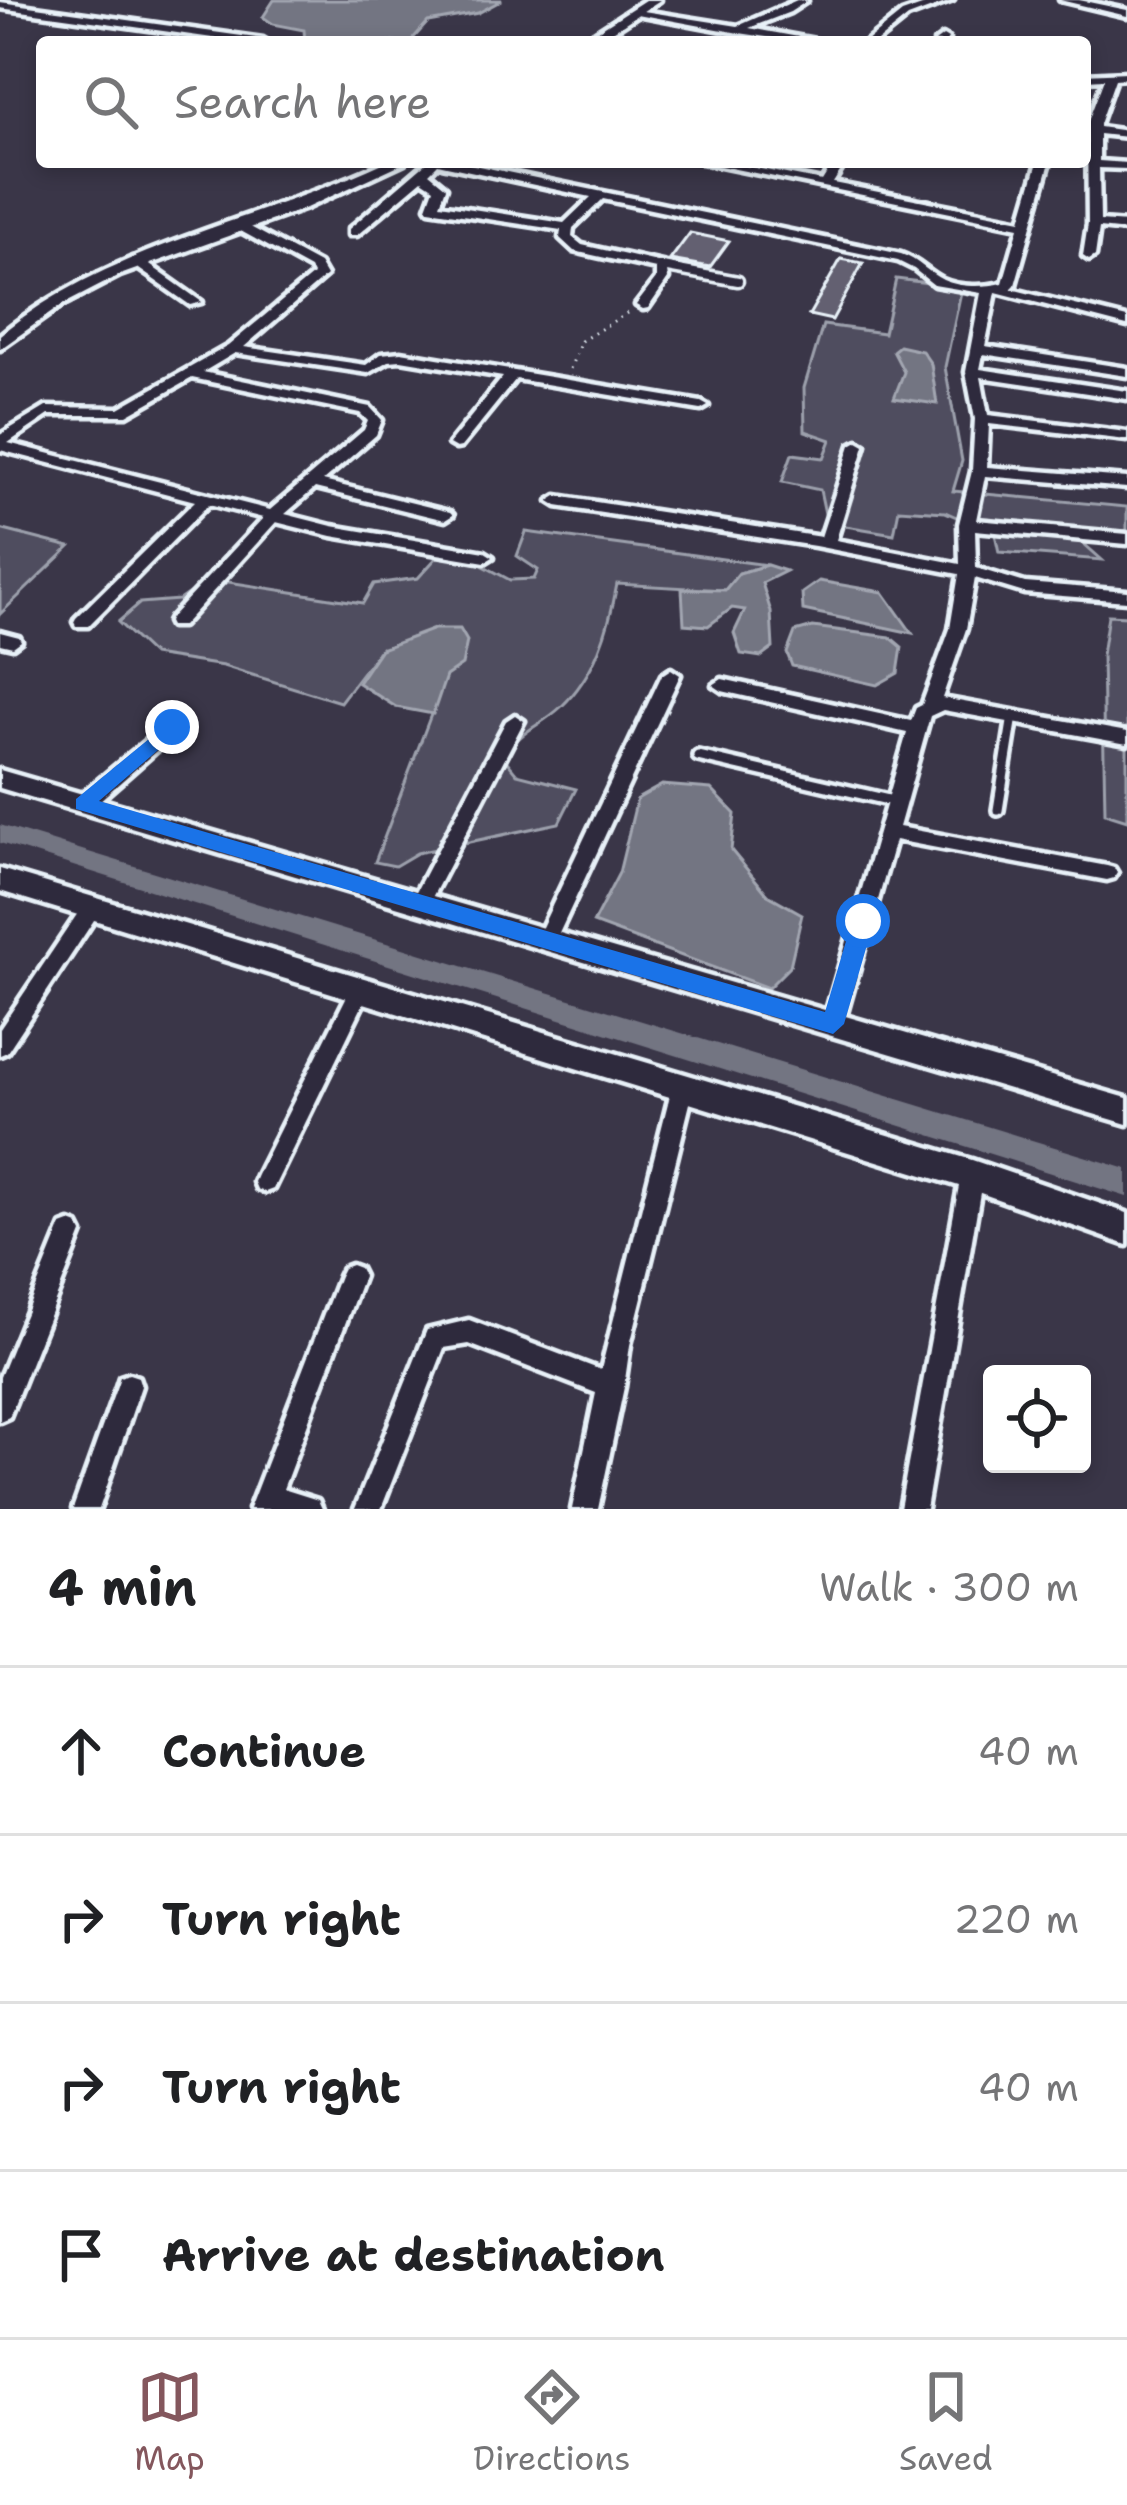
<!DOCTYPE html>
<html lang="en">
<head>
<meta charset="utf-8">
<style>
	:root { --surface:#fff; --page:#f6f6f6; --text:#202124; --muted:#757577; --line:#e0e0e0; --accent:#84575d }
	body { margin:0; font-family:"Shantell Sans",sans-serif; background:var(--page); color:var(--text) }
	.controls { position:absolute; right:36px; bottom:36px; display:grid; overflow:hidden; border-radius:12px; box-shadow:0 6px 18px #0003 }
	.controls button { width:108px; height:108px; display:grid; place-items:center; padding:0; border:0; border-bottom:3px solid var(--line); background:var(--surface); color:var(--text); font:60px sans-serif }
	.stop { position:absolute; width:36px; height:36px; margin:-27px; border:9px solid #1a73e8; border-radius:50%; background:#fff }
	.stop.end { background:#1a73e8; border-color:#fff; box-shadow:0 3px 12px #0008 }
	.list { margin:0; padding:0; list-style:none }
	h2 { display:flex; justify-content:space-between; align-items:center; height:156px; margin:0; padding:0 48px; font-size:51px }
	h2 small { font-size:39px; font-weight:400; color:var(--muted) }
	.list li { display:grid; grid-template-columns:78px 1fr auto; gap:36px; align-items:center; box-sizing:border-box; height:168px; padding:0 48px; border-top:3px solid var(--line) }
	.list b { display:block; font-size:45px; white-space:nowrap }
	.list em { font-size:39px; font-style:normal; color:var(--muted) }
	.icon { flex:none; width:66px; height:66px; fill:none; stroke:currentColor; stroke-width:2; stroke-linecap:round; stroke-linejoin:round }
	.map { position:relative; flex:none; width:1127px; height:1509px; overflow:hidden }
	.search { position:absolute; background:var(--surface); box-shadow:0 6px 18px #0003; left:36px; right:36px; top:36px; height:132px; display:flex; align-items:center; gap:30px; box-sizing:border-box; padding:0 42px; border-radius:12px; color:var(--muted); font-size:45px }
	.sheet { height:828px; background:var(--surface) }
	nav { display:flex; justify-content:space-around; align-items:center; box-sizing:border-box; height:168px; border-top:3px solid var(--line); background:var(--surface); font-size:33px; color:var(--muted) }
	nav a { display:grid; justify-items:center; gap:6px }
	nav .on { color:var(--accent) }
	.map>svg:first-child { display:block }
</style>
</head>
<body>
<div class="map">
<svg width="1127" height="1509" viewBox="0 0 1127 1509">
	<rect width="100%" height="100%" fill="#3a3648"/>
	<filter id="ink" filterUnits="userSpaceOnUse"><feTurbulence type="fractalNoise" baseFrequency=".00833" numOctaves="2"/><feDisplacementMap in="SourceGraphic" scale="24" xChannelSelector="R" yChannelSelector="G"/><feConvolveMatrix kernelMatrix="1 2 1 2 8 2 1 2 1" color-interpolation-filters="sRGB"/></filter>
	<g filter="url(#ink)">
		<g fill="#504e5f" stroke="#9ca0ac" stroke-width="3">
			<polygon points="896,279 962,287 945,367 962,461 953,491 1127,507 1127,530 1083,543 1102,560 999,552 995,534 945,512 899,509 894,534 827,523 820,490 782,482 792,454 824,458 831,440 805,431 804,388 823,325 884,333"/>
			<polygon points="0,529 70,547 0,614"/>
			<path d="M526,532L767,565L739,573L725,590L617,584C609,629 595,675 561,707C538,728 523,728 503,757L517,774L576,789L559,823L417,853L395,866L375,862L446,675L381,648L340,702L223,666L153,655L118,622L140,603L179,600L209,579L363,603L374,584L418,578L438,556L480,564L510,580L534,579L538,570L517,556Z"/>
			<polygon points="1108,615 1127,616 1127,820 1105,813 1102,655"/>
		</g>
		<g fill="#737482" stroke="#a2a6b1" stroke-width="3">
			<polygon points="274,0 502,0 478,13 428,22 410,42 305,42 304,30 273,24 263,17"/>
			<polygon points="899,346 922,351 931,364 937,404 894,398 904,372 893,351"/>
			<polygon points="767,565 786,571 762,583 771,612 773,648 761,657 741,654 734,633 745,610 732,608 708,626 684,624 682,589 725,590 739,573"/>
			<polygon points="819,581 883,592 912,633 803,610 802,593"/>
			<polygon points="813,627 890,637 902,647 898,673 877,685 792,666 787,653 795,632"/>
			<polygon points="434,629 460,629 467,641 462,665 446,676 433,714 396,707 358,683 381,649"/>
			<polygon points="662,785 711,789 735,814 731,850 768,895 802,914 790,966 768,988 593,923 619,873 637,799"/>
		</g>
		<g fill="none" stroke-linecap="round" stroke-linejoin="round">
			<polygon fill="#737482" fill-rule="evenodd" points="0,825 1127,1169 1127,1197 0,843"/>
		</g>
		<g fill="#636171" stroke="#e8f1f8" stroke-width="3">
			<polygon points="690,233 729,241 710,267 670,260"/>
			<polygon points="841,259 863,263 832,320 809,315"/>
		</g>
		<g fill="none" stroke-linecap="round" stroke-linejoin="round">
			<g stroke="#e8f1f8" stroke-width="15">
				<polyline id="service-far1" points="662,267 738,281"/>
			</g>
			<g stroke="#e8f1f8" stroke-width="18">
				<g id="service">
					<polyline points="698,756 897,802"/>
					<polyline points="998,810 1013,716"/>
				</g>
			</g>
			<g stroke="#e8f1f8" stroke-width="9">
				<g id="minor">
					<polygon points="797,0 807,1 790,12 749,28 826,42 802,42 739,33 632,13 637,10 738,26"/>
					<polygon points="939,0 953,0 908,17 877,42 866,42 902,13"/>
					<polygon points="1060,0 1079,0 1127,10 1127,16"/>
					<polygon points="0,2 263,39 268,42 241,42 0,8"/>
					<polygon points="943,36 948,39 946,42 935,42"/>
					<polygon points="1127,72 1127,78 1115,79 1099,124 1099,127 1127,131 1127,137 1099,134 1099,161 1127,163 1127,169 1099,168 1100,221 1127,223 1127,231 1099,228 1095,256 1089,260 1083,256 1088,224 1087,124 1104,79 1085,80 1085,74"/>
					<path d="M427,162H459L901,254C919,260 928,273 943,280C961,288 985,287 1003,283L1019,227L701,162H725L822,181L834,162H846L833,183L1021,220L1038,162H1050L1015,285L1011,289L1127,318V326L996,292L985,346L1127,368V376L983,354L980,369L1127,391V399L981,377L988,415L1127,432V440L989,424L987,467L1127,478V488L985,476L976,520L1127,534V544L975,530L976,568L1025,583L1127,591V601L1024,593L975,578L966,629L942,698L1127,732V744L943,710L930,716L899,827L1107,866L1114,868L1117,873L1114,878L1107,880L895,840L843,1024L840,1030L833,1033L826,1030L823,1024L907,733L722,691L713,685L722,679L911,721L916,708L922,705L950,629L959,574L815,546L557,506L549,501L557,496L821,537L851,445L858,441L865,445L836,540L960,564L959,524L972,471L975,419L966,372L981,293L934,285L914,269L898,261L603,199L573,228L572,237L582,245L666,264L668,279L648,308L643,309L636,305L656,279V269L574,251L560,238L561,230L429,210L427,207L434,188L422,180L357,235H349V229ZM438,164L442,165L591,197L564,223L440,204L446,187L429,173Z"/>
					<path d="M241,222L319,264L326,276L244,347L366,365L381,354L401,352L701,402L708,406L701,410L516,379L461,447L456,448L449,444L503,377L401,360L389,361L368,373L235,353L203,372L370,407L382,420L376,435L323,481L450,512L453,515L445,520L315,488L285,514L332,526L485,552L493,557L485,562L332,536L276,522L182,626H170L168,622L170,618L263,518L209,504L88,626H76L74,622L76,618L195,501L0,450V435L46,407L119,408L228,346L313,275L310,269L237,229L235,226ZM192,378L360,413L368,421L364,430L270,510L8,443L49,415H127Z"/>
					<polygon points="132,258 140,258 202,302 190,305 132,264"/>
					<polygon points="0,632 19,637 21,641 13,647 0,644"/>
					<polygon points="671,669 680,675 555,942 552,948 545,950 538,948 535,942 662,675"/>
					<polygon points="515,715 524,721 426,909 419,912 412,909 409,904 412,899 506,721"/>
					<polygon points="173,721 182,727 179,731 90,809 76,809 74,804 76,799 167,723"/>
					<polygon points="91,901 98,904 101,909 98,914 7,1052 0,1055 0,1029 84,904"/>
					<polygon points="359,984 366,986 369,992 273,1189 265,1192 257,1189 254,1182 257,1175 352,986"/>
					<polygon points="683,1078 691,1080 694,1087 630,1345 624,1387 598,1509 572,1509 596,1393 469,1344 444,1348 381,1509 355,1509 427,1330 469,1320 601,1370 672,1087 675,1080"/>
					<polygon points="972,1165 980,1168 983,1175 926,1509 900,1509 961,1175 964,1168"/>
					<polygon points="70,1222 78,1225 82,1233 9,1417 0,1421 0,1377 62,1225"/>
					<polygon points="351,1265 359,1268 363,1276 283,1489 318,1500 322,1509 249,1509 339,1276 343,1268"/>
					<polygon points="129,1374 138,1377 141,1386 99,1509 73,1509 117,1386 120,1377"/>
				</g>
			</g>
			<g stroke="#e8f1f8" stroke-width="9">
				<g id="tertiary">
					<polygon points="645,0 660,0 596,42 580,42"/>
					<path d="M385,162H405L306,208L120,275L62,305L0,349V335C107,246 259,221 385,162Z"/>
					<polygon points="0,770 1127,1098 1127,1124 0,788"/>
				</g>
			</g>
			<g stroke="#e8f1f8" stroke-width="9">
				<polygon id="secondary" points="0,869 972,1160 1127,1213 1127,1245 972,1190 0,891"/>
			</g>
			<polyline stroke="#e8f1f8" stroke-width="3" stroke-dasharray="1.5 6" stroke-linecap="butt" points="570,369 581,341 632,310"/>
			<use href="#service-far1" stroke="#2f2a3d" stroke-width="8"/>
			<use href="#service" stroke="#2f2a3d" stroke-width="9"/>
			<use href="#minor" fill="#2f2a3d" fill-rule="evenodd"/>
			<use href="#tertiary" fill="#2f2a3d" fill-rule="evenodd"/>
			<use href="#secondary" fill="#2f2a3d" fill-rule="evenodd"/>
		</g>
	</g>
	<polygon fill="#1a73e8" points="172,720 182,727 179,732 99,801 825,1012 852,921 855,915 870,915 874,921 844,1024 833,1034 76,809 76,799"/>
</svg>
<div class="controls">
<button><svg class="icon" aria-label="locate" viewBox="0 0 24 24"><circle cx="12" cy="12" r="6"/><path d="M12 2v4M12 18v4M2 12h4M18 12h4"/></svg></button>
</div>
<div class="stop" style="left:863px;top:921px"></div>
<div class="stop end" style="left:172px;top:727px"></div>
<div class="search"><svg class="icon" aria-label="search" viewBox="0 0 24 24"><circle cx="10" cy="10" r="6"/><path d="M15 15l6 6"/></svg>Search here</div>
</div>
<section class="sheet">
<h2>4 min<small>Walk · 300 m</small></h2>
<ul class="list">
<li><svg class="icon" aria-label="ahead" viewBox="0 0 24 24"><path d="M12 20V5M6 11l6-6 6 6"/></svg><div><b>Continue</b></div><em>40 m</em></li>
<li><svg class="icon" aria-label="right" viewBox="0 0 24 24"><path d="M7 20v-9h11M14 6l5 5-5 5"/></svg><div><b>Turn right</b></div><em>220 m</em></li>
<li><svg class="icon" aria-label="right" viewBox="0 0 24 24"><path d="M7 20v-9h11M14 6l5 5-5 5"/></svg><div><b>Turn right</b></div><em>40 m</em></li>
<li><svg class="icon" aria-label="arrive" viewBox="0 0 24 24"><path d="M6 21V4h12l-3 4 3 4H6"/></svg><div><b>Arrive at destination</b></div></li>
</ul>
</section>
<nav>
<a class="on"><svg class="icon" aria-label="map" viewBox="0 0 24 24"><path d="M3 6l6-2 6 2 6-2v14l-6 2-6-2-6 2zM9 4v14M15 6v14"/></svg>Map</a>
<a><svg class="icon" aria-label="directions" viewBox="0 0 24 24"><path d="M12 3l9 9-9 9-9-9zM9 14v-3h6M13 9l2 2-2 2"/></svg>Directions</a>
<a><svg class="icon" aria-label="saved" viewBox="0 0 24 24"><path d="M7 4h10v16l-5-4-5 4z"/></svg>Saved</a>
</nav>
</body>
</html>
